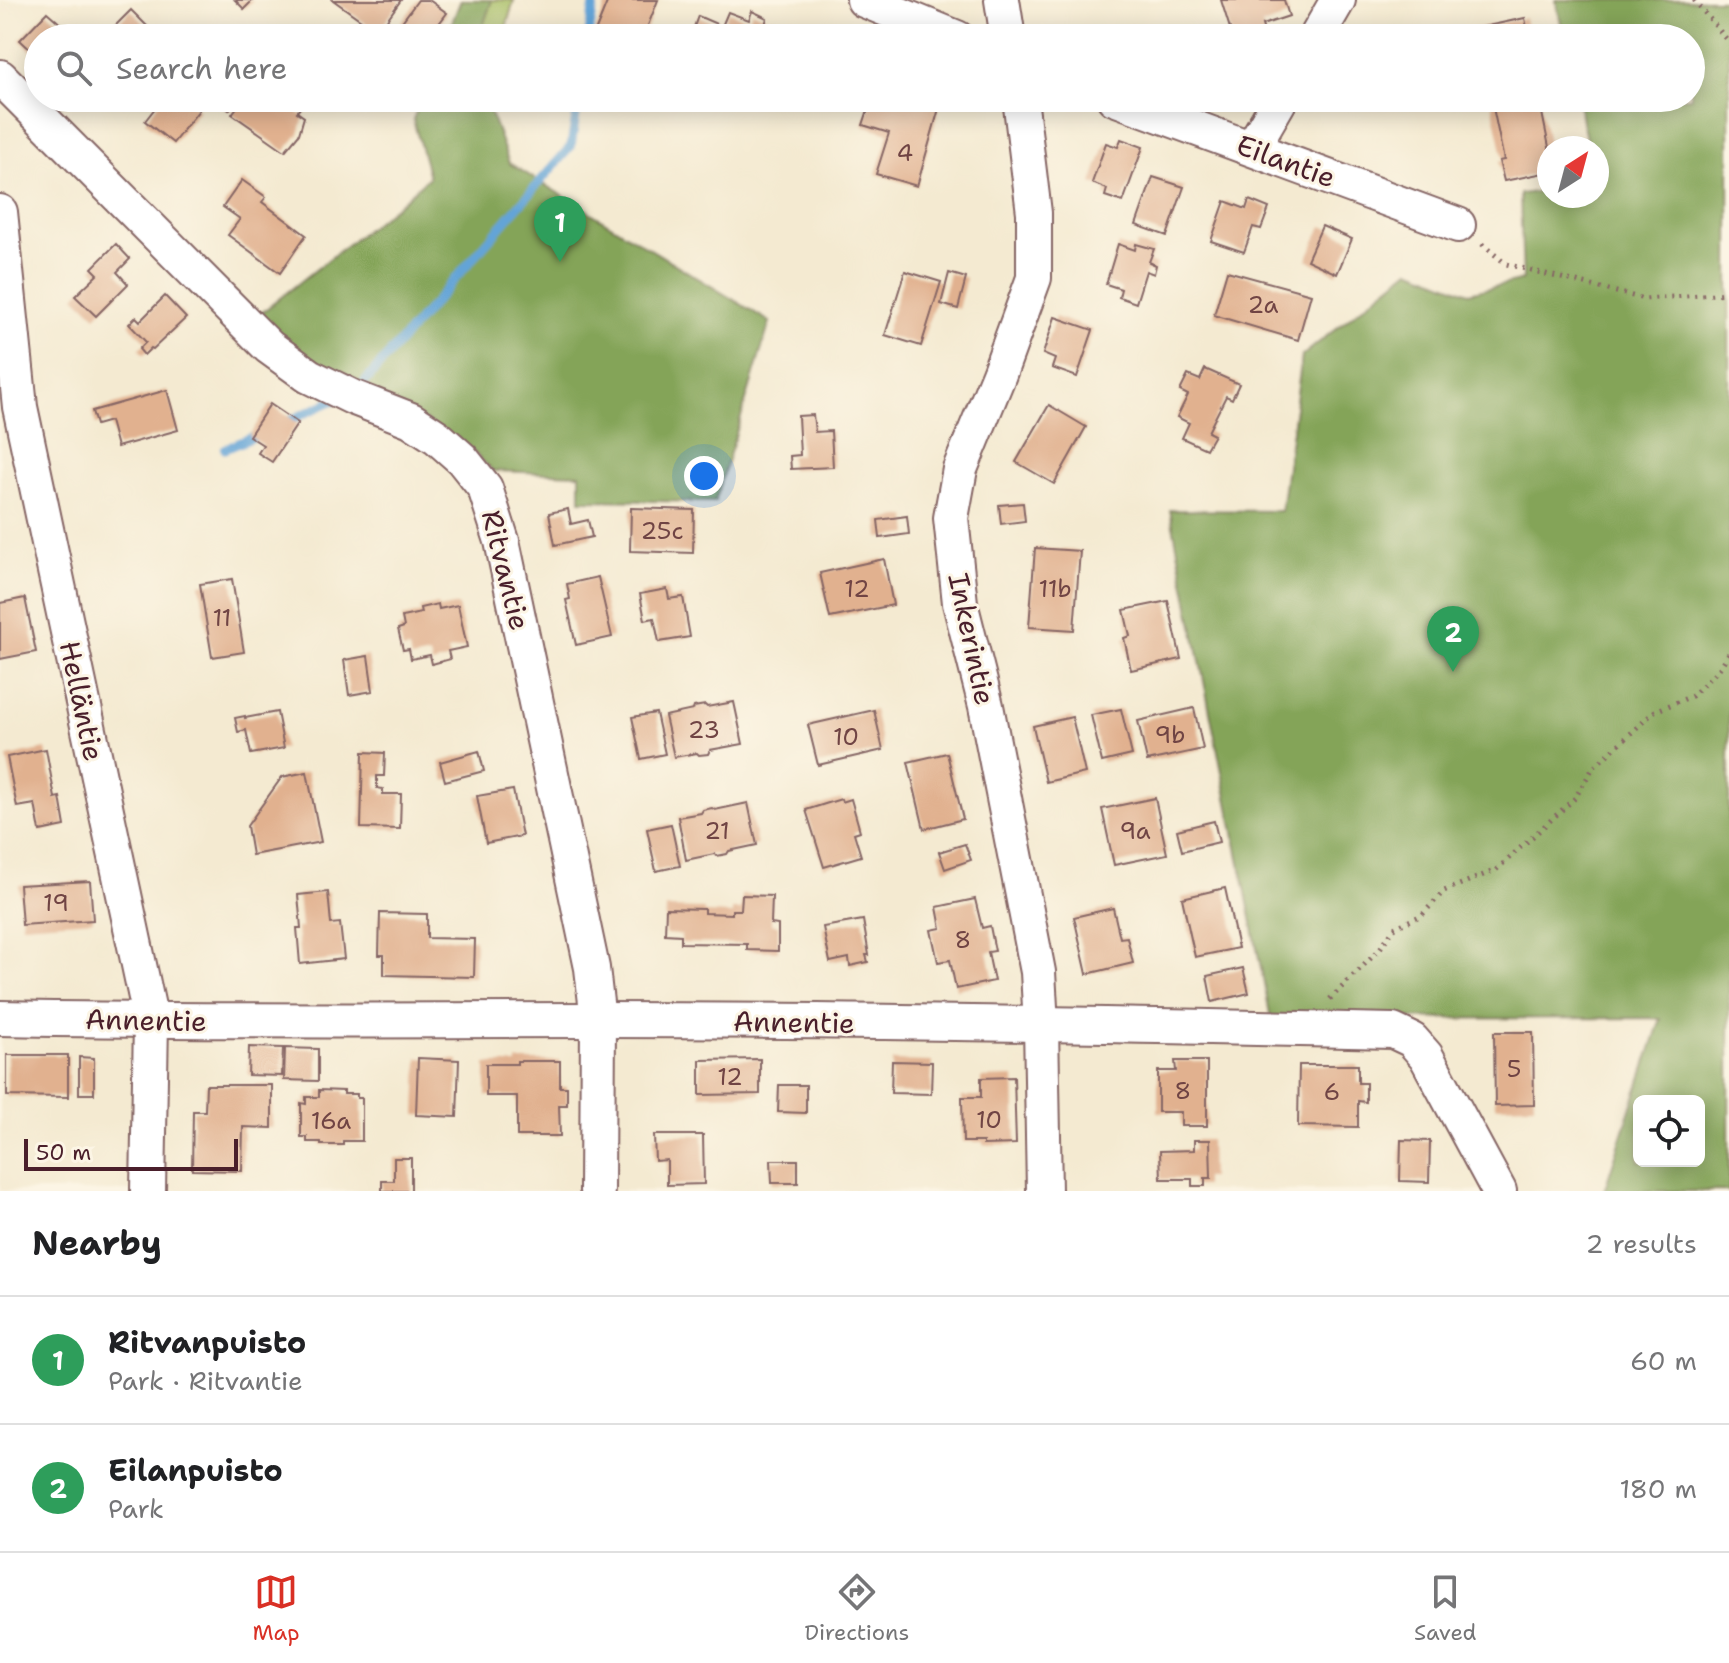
<!DOCTYPE html>
<html lang="en">
<head>
<meta charset="utf-8">
<style>
	:root { --surface:#fff; --page:#f2f2f2; --text:#202124; --muted:#757577; --line:#e0e0e0; --accent:#d93025 }
	body { margin:0; font-family:"Shantell Sans",sans-serif; background:var(--page); color:var(--text) }
	.controls { position:absolute; right:24px; bottom:24px; display:grid; overflow:hidden; border-radius:12px; box-shadow:0 4px 20px #0003 }
	.controls button { width:72px; height:72px; display:grid; place-items:center; padding:0; border:0; border-bottom:2px solid var(--line); background:var(--surface); color:var(--text); font:40px sans-serif }
	.compass { position:absolute; left:1537px; top:136px; width:72px; height:72px; border-radius:50%; background:var(--surface); box-shadow:0 4px 20px #0003; rotate:36deg }
	.scale { position:absolute; left:24px; bottom:20px; width:214px; box-sizing:border-box; padding-left:8px; border:4px solid #4a1f2b; border-top:0; font-size:22px; line-height:28px; white-space:nowrap; color:#4a1f2b; -webkit-text-stroke:6px #fcf5e5; paint-order:stroke }
	.you { position:absolute; left:704px; top:476px; width:28px; height:28px; margin:-20px; border:6px solid #fff; border-radius:50%; background:#1a73e8; box-shadow:0 0 0 12px #1a73e833 }
	.badge { display:grid; place-items:center; width:52px; height:52px; border-radius:50%; background:var(--accent); color:#fff; font-size:26px; font-weight:700 }
	.pin { position:absolute; translate:-50% -66px; filter:drop-shadow(0 2px 4px #0008) }
	.pin::after { content:''; position:absolute; top:42px; width:28px; height:24px; background:inherit; clip-path:polygon(0 0,100% 0,50% 100%) }
	.list { margin:0; padding:0; list-style:none }
	h2 { display:flex; justify-content:space-between; align-items:center; height:104px; margin:0; padding:0 32px; font-size:34px }
	h2 small { font-size:26px; font-weight:400; color:var(--muted) }
	.list li { display:grid; grid-template-columns:52px 1fr auto; gap:24px; align-items:center; box-sizing:border-box; height:128px; padding:0 32px; border-top:2px solid var(--line) }
	.list b { display:block; font-size:30px; white-space:nowrap }
	.list p { margin:0; font-size:26px; white-space:nowrap; color:var(--muted) }
	.list em { font-size:26px; font-style:normal; color:var(--muted) }
	.icon { flex:none; width:44px; height:44px; fill:none; stroke:currentColor; stroke-width:2; stroke-linecap:round; stroke-linejoin:round }
	.map { position:relative; flex:none; width:1729px; height:1191px; overflow:hidden }
	.search { position:absolute; background:var(--surface); box-shadow:0 4px 20px #0003; left:24px; right:24px; top:24px; height:88px; display:flex; align-items:center; gap:20px; box-sizing:border-box; padding:0 28px; border-radius:44px; color:var(--muted); font-size:30px }
	.sheet { height:360px; background:var(--surface) }
	nav { display:flex; justify-content:space-around; align-items:center; box-sizing:border-box; height:112px; border-top:2px solid var(--line); background:var(--surface); font-size:22px; color:var(--muted) }
	nav a { display:grid; justify-items:center; gap:4px }
	nav .on { color:var(--accent) }
	.map>svg:first-child { display:block }
</style>
</head>
<body>
<div class="map">
<svg width="1729" height="1191" viewBox="0 0 1729 1191">
	<rect width="100%" height="100%" fill="#fcf5e5"/>
	<filter id="ink" filterUnits="userSpaceOnUse"><feTurbulence type="fractalNoise" baseFrequency=".0125" numOctaves="2"/><feDisplacementMap in="SourceGraphic" scale="16" xChannelSelector="R" yChannelSelector="G"/><feConvolveMatrix kernelMatrix="1 2 1 2 8 2 1 2 1" color-interpolation-filters="sRGB"/></filter>
	<filter id="wash" filterUnits="userSpaceOnUse"><feTurbulence type="fractalNoise" baseFrequency=".006" numOctaves="4" result="noise"/><feDisplacementMap in="SourceGraphic" scale="32" xChannelSelector="R" yChannelSelector="G"/><feGaussianBlur stdDeviation="1.8" result="paint"/><feColorMatrix in="noise" values="0 0 0 0 0 0 0 0 0 0 0 0 0 0 0 0 0 1.4 0 .05"/><feComposite in="paint" operator="in"/></filter>
	<g filter="url(#wash)">
		<rect width="100%" height="100%" fill="#f4ead1"/>
		<polygon fill="#a6bd63" stroke="#786e47" stroke-width="2" points="461,0 514,0 503,38 446,38"/>
		<g fill="#84a459" stroke="#676242" stroke-width="2" fill-rule="evenodd">
			<polygon points="461,0 492,0 479,38 446,38"/>
			<path d="M1556,0H1729V1191H1604L1661,1018L1271,1019L1170,510L1281,511L1302,356L1410,269L1469,293L1523,280L1520,194L1549,190V196H1597V148H1588L1577,98H1691V38H1564ZM1639,1101H1699V1161H1639Z"/>
			<polygon points="422,98 485,98 509,163 770,322 715,502 580,500 580,474 493,471 462,441 306,355 256,317 400,203 429,177 413,119"/>
		</g>
		<g fill="none" stroke-linecap="round" stroke-linejoin="round">
			<g stroke="#63a4d7" stroke-width="9">
				<polyline points="588,38 595,0"/>
				<polyline points="365,382 571,146 579,98"/>
				<polyline points="284,423 336,399"/>
				<polyline points="225,449 260,434"/>
			</g>
		</g>
		<g id="blocks">
			<g fill="#e1b18f">
				<polygon points="235,0 253,0 244,9"/>
				<polygon points="333,0 401,0 378,32"/>
				<polygon points="418,0 429,0 447,13 428,38 413,38 398,27"/>
				<polygon points="608,0 658,0 643,38 611,38 595,32"/>
				<polygon points="1221,0 1284,0 1289,16 1262,25 1265,35 1257,38 1233,38"/>
				<polygon points="131,10 159,38 103,38"/>
				<polygon points="752,11 767,18 765,25 773,29 775,24 810,38 717,38 728,12 749,20"/>
				<polygon points="47,12 62,25 50,38 38,38 38,51 35,54 20,40"/>
				<polygon points="698,16 719,25 714,38 690,38"/>
				<polygon points="1525,18 1529,38 1466,38 1464,31"/>
				<polygon points="204,26 218,38 194,38"/>
				<polygon points="163,98 183,98 199,110 173,143 145,121"/>
				<polygon points="213,98 238,98 229,110"/>
				<polygon points="244,98 299,98 305,102 297,112 304,117 299,134 285,151 232,114"/>
				<polygon points="872,98 942,98 917,186 876,174 889,133 863,125"/>
				<polygon points="1491,98 1539,98 1549,147 1549,157 1547,157 1549,172 1504,181 1499,161 1504,160"/>
				<polygon points="1121,139 1143,147 1123,202 1105,196 1107,189 1092,183 1106,143 1118,147"/>
				<polygon points="1153,177 1184,187 1167,236 1136,225"/>
				<polygon points="242,180 266,197 262,202 306,235 280,273 228,235 240,219 223,207"/>
				<polygon points="1249,200 1269,208 1261,229 1253,227 1244,252 1211,241 1225,201 1246,209"/>
				<polygon points="1322,226 1352,239 1337,274 1307,260"/>
				<polygon points="116,244 130,259 117,272 128,284 96,316 75,296 98,274 92,268"/>
				<polygon points="1118,244 1135,250 1136,244 1154,249 1149,262 1156,265 1154,274 1146,271 1136,303 1119,297 1121,289 1106,284"/>
				<polygon points="905,271 941,282 921,346 885,335"/>
				<polygon points="1227,271 1311,294 1298,340 1214,315"/>
				<polygon points="949,273 966,278 958,309 941,304"/>
				<polygon points="165,296 186,318 153,349 151,348 144,355 139,349 146,342 129,324 136,317 140,321"/>
				<polygon points="1055,317 1093,330 1077,377 1052,368 1055,359 1043,354"/>
				<polygon points="1205,369 1239,384 1232,399 1226,396 1208,432 1214,435 1206,449 1182,438 1189,423 1177,417 1188,395 1180,391 1188,375 1200,380"/>
				<polygon points="167,390 178,430 117,447 110,421 96,425 92,411"/>
				<polygon points="270,404 298,423 272,462 258,453 263,445 249,436"/>
				<polygon points="1049,405 1086,427 1054,484 1016,462"/>
				<polygon points="813,415 815,432 831,431 833,467 791,469 790,456 800,455 798,416"/>
				<polygon points="1023,503 1025,521 1001,524 999,505"/>
				<polygon points="631,508 694,510 693,553 630,551"/>
				<polygon points="568,509 571,524 588,520 592,537 555,545 549,513"/>
				<polygon points="907,516 909,534 880,538 878,520"/>
				<polygon points="1035,548 1080,551 1074,630 1029,627"/>
				<polygon points="884,559 893,605 830,618 820,573"/>
				<polygon points="598,577 612,637 576,645 566,600 570,599 567,584"/>
				<polygon points="232,579 244,652 212,657 200,584"/>
				<polygon points="667,589 669,599 683,597 690,637 659,642 654,618 645,620 640,594"/>
				<polygon points="25,598 36,652 0,659 0,603"/>
				<polygon points="1168,601 1181,659 1131,670 1124,638 1130,636 1124,610"/>
				<polygon points="438,604 439,609 458,605 467,647 448,651 450,659 432,664 430,655 411,659 409,649 403,650 398,629 404,627 402,617 421,613 420,608"/>
				<polygon points="368,656 373,691 349,695 344,660"/>
				<polygon points="734,702 743,744 710,750 708,754 699,755 697,753 674,757 665,716 693,710 694,707 705,705 707,707"/>
				<polygon points="1194,708 1203,749 1147,761 1138,721"/>
				<polygon points="1121,709 1132,755 1102,762 1091,715"/>
				<polygon points="874,710 883,750 818,765 808,725"/>
				<polygon points="277,712 284,748 251,754 246,730 238,732 235,718 245,716 245,718"/>
				<polygon points="656,713 665,754 641,759 632,717"/>
				<polygon points="1072,717 1085,773 1046,782 1033,726"/>
				<polygon points="46,749 55,798 60,797 65,826 40,831 35,804 17,807 7,757"/>
				<polygon points="479,751 484,771 445,781 440,762"/>
				<polygon points="363,752 385,753 384,776 377,776 377,788 383,789 383,794 401,794 400,829 361,828"/>
				<polygon points="947,753 963,819 924,829 908,762"/>
				<polygon points="307,772 321,842 252,855 247,826 282,777"/>
				<polygon points="513,790 522,836 486,843 477,796"/>
				<polygon points="1155,798 1167,854 1114,865 1102,809"/>
				<polygon points="841,799 842,802 851,799 860,831 854,833 861,856 824,867 806,810"/>
				<polygon points="748,803 757,845 729,851 727,854 717,856 714,854 686,860 678,817 701,813 703,810 712,808 715,810"/>
				<polygon points="1214,821 1219,842 1182,851 1177,830"/>
				<polygon points="671,824 680,866 656,871 647,829"/>
				<polygon points="965,844 971,860 945,869 939,852"/>
				<polygon points="90,881 93,920 22,925 19,885"/>
				<polygon points="1225,888 1238,948 1195,957 1182,898"/>
				<polygon points="328,892 331,924 340,923 344,959 300,964 297,928 301,928 298,895"/>
				<polygon points="742,895 772,896 771,924 778,925 778,951 747,950 747,944 681,943 681,935 665,934 666,908 704,909 704,913 732,914 732,910 741,910"/>
				<polygon points="975,899 982,928 990,926 995,951 988,952 994,981 956,989 950,960 938,962 931,930 941,928 937,907"/>
				<polygon points="1113,908 1120,938 1127,937 1133,963 1087,974 1074,917"/>
				<polygon points="380,913 427,914 427,938 475,939 474,977 384,975 384,955 379,955"/>
				<polygon points="863,920 869,955 866,955 868,962 850,966 849,958 830,962 823,927"/>
				<polygon points="1243,968 1249,993 1212,1002 1207,976"/>
				<polygon points="1494,1032 1533,1032 1534,1105 1495,1106"/>
				<polygon points="249,1047 283,1048 282,1076 248,1075"/>
				<polygon points="285,1048 318,1049 318,1081 284,1080"/>
				<polygon points="7,1055 68,1055 68,1097 7,1096"/>
				<polygon points="79,1057 94,1058 94,1094 79,1094"/>
				<polygon points="418,1058 459,1060 457,1117 416,1115"/>
				<polygon points="760,1059 760,1094 700,1095 700,1060"/>
				<polygon points="517,1061 560,1061 560,1087 567,1087 567,1105 559,1105 560,1136 517,1136 517,1096 486,1096 486,1064 517,1064"/>
				<polygon points="892,1061 932,1062 931,1094 891,1093"/>
				<polygon points="1175,1061 1207,1061 1207,1126 1181,1126 1181,1112 1158,1112 1158,1071 1176,1071"/>
				<polygon points="1299,1065 1358,1065 1358,1083 1366,1083 1366,1102 1358,1101 1358,1127 1298,1126"/>
				<polygon points="1014,1077 1016,1144 983,1145 983,1142 963,1142 962,1097 981,1097 981,1078"/>
				<polygon points="206,1085 272,1085 272,1128 243,1127 242,1171 192,1170 193,1111 205,1111"/>
				<polygon points="779,1085 806,1085 806,1113 778,1112"/>
				<polygon points="319,1090 344,1091 344,1094 357,1094 357,1098 362,1098 362,1141 343,1141 343,1145 321,1145 321,1142 307,1142 307,1137 301,1137 301,1103 306,1104 306,1097 319,1097"/>
				<polygon points="654,1135 703,1135 704,1184 667,1185 667,1160 655,1161"/>
				<polygon points="1194,1140 1210,1140 1211,1178 1205,1178 1205,1186 1192,1186 1192,1179 1161,1179 1160,1151 1194,1150"/>
				<polygon points="1401,1140 1430,1141 1429,1182 1400,1181"/>
				<polygon points="394,1158 411,1158 411,1191 382,1191 382,1181 394,1181"/>
				<polygon points="771,1160 798,1160 798,1183 772,1183"/>
			</g>
		</g>
	</g>
	<g filter="url(#ink)">
		<use href="#blocks" fill-opacity="0" stroke="#866665" stroke-width="2"/>
		<g fill="none" stroke-linecap="round" stroke-linejoin="round">
			<g stroke="#866665" stroke-width="38">
				<g id="minor">
					<polyline points="864,0 957,38"/>
					<polyline points="1002,0 1008,38"/>
					<polyline points="1316,38 1338,0"/>
					<polyline points="0,77 269,347 309,376 352,397 411,420 437,437 462,459 485,488 502,541 592,968 598,1020 597,1191"/>
					<polyline points="1020,98 1034,213 1034,278 999,374 960,469 951,518 960,603 986,706 1038,972 1041,1025 1044,1191"/>
					<polyline points="1114,98 1458,225"/>
					<polyline points="1252,148 1281,98"/>
					<polyline points="0,212 20,407 151,1021 148,1191"/>
					<path d="M0,1018C198,1022 397,1020 595,1020C861,1020 1127,1025 1393,1031L1412,1040L1426,1056L1499,1191"/>
				</g>
			</g>
			<g stroke="#866665" stroke-width="5" stroke-dasharray="2 6" stroke-linecap="butt">
				<polyline points="1694,0 1729,42"/>
				<polyline points="1482,244 1506,264 1644,299 1729,293"/>
				<polyline points="1330,999 1379,950 1394,928 1422,915 1444,891 1496,870 1575,798 1593,768 1655,711 1692,696 1719,669 1729,653"/>
			</g>
			<use href="#minor" stroke="#fff" stroke-width="34"/>
		</g>
	</g>
	<g text-anchor="middle" stroke-width="6" stroke-linejoin="round" paint-order="stroke">
		<g font-size="24" fill="#704444">
			<text x="905" y="161">4</text>
			<text x="1263" y="313">2a</text>
			<text x="662" y="539">25c</text>
			<text x="857" y="597">12</text>
			<text x="1055" y="597">11b</text>
			<text x="222" y="626">11</text>
			<text x="704" y="738">23</text>
			<text x="1170" y="743">9b</text>
			<text x="846" y="745">10</text>
			<text x="717" y="839">21</text>
			<text x="1135" y="839">9a</text>
			<text x="56" y="911">19</text>
			<text x="963" y="948">8</text>
			<text x="1514" y="1077">5</text>
			<text x="730" y="1085">12</text>
			<text x="1183" y="1099">8</text>
			<text x="1332" y="1100">6</text>
			<text x="989" y="1128">10</text>
			<text x="331" y="1129">16a</text>
		</g>
		<g font-size="28" fill="#4a1f2b" stroke="#fcf5e5">
			<text transform="translate(1286 161) rotate(20)" y="10">Eilantie</text>
			<text transform="translate(506 570) rotate(76)" y="10">Ritvantie</text>
			<text transform="translate(972 639) rotate(78)" y="10">Inkerintie</text>
			<text transform="translate(82 701) rotate(78)" y="10">Helläntie</text>
			<text transform="translate(146 1020) rotate(1)" y="10">Annentie</text>
			<text transform="translate(794 1022) rotate(1)" y="10">Annentie</text>
		</g>
	</g>
</svg>
<div class="controls">
<button><svg class="icon" aria-label="locate" viewBox="0 0 24 24"><circle cx="12" cy="12" r="6"/><path d="M12 2v4M12 18v4M2 12h4M18 12h4"/></svg></button>
</div>
<svg class="compass" viewBox="-18 -18 36 36"><path d="M0-13l5 13h-10z" fill="#e53935"/><path d="M0 13l5-13h-10z" fill="#757577"/></svg>
<div class="scale">50 m</div>
<div class="you"></div>
<div class="pin badge" style="left:560px;top:262px;background:#2e9e5b">1</div>
<div class="pin badge" style="left:1453px;top:672px;background:#2e9e5b">2</div>
<div class="search"><svg class="icon" aria-label="search" viewBox="0 0 24 24"><circle cx="10" cy="10" r="6"/><path d="M15 15l6 6"/></svg>Search here</div>
</div>
<section class="sheet">
<h2>Nearby<small>2 results</small></h2>
<ul class="list">
<li><span class="badge" style="background:#2e9e5b">1</span><div><b>Ritvanpuisto</b><p>Park · Ritvantie</p></div><em>60 m</em></li>
<li><span class="badge" style="background:#2e9e5b">2</span><div><b>Eilanpuisto</b><p>Park</p></div><em>180 m</em></li>
</ul>
</section>
<nav>
<a class="on"><svg class="icon" aria-label="map" viewBox="0 0 24 24"><path d="M3 6l6-2 6 2 6-2v14l-6 2-6-2-6 2zM9 4v14M15 6v14"/></svg>Map</a>
<a><svg class="icon" aria-label="directions" viewBox="0 0 24 24"><path d="M12 3l9 9-9 9-9-9zM9 14v-3h6M13 9l2 2-2 2"/></svg>Directions</a>
<a><svg class="icon" aria-label="saved" viewBox="0 0 24 24"><path d="M7 4h10v16l-5-4-5 4z"/></svg>Saved</a>
</nav>
</body>
</html>
